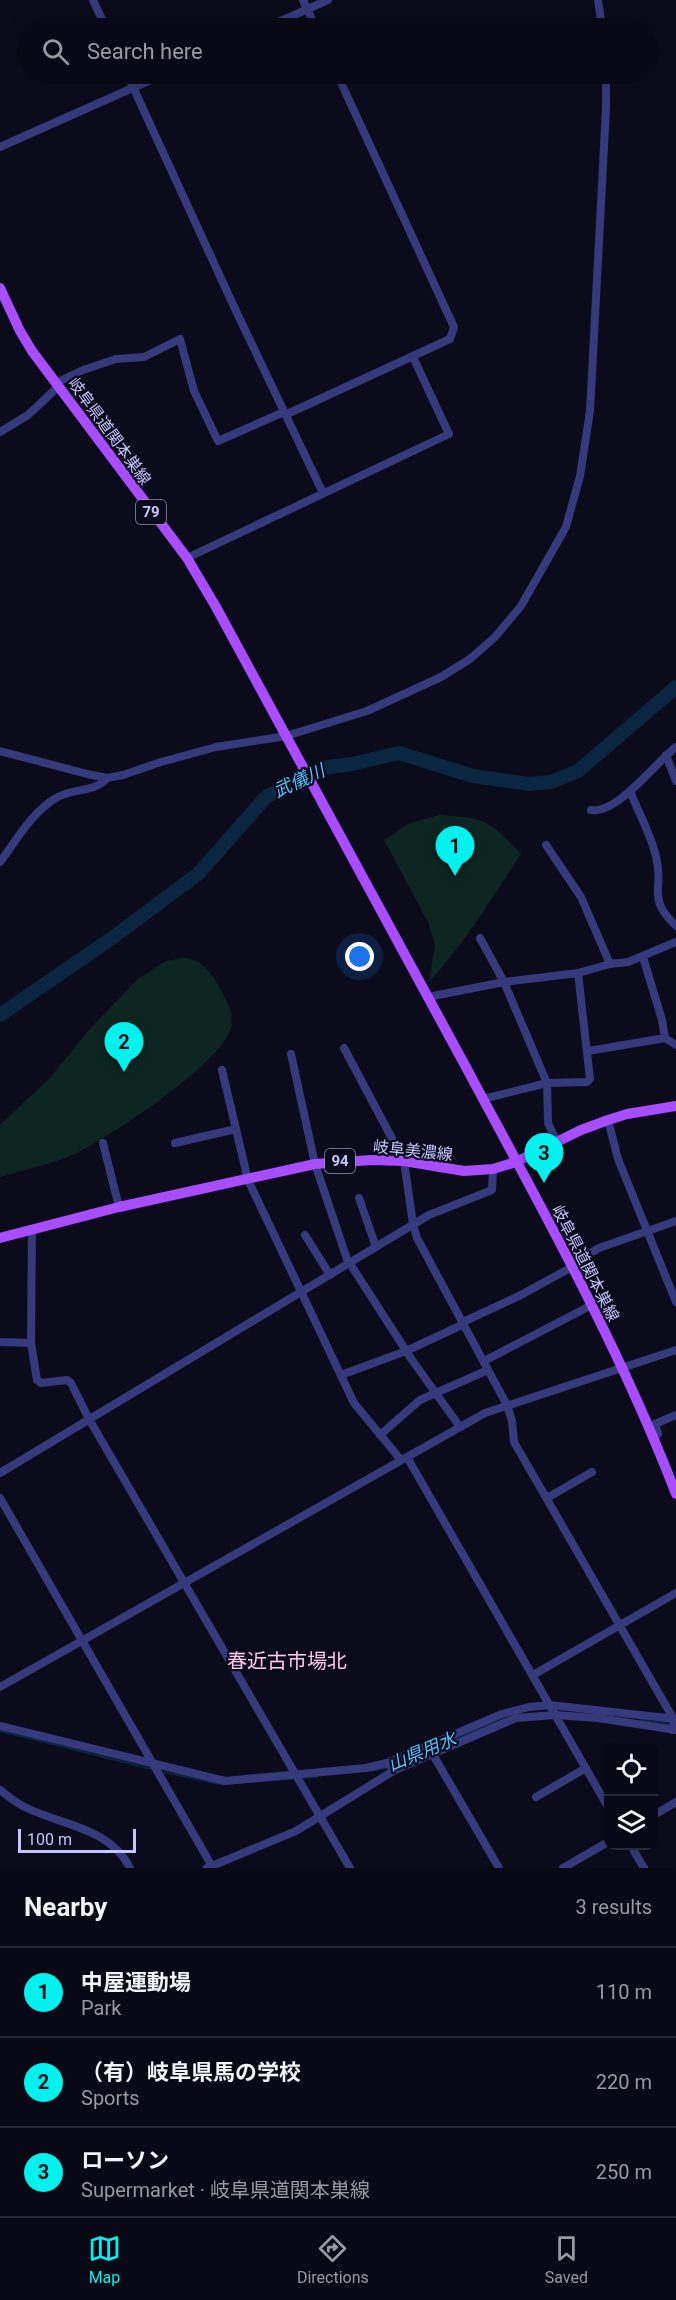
<!DOCTYPE html>
<html lang="en">
<head>
<meta charset="utf-8">
<style>
	:root { --surface:#090815; --page:#171622; --text:#f1f3f6; --muted:#999aa0; --line:#292934; --accent:#00f1ee }
	body { margin:0; font-family:Roboto,"Noto Sans JP",sans-serif; background:var(--page); color:var(--text) }
	.controls { position:absolute; right:18px; bottom:18px; display:grid; overflow:hidden; border-radius:12px; box-shadow:0 6px 24px #0002 }
	.controls button { width:54px; height:54px; display:grid; place-items:center; padding:0; border:0; border-bottom:2px solid var(--line); background:var(--surface); color:var(--text); font:30px sans-serif }
	.scale { position:absolute; left:18px; bottom:15px; width:118px; box-sizing:border-box; padding-left:6px; border:3px solid #c6c6ff; border-top:0; font-size:16px; line-height:21px; white-space:nowrap; color:#c6c6ff; -webkit-text-stroke:4px #0c0b1c; paint-order:stroke }
	.you { position:absolute; left:360px; top:957px; width:21px; height:21px; margin:-15px; border:4px solid #fff; border-radius:50%; background:#1a73e8; box-shadow:0 0 0 9px #1a73e833 }
	.badge { display:grid; place-items:center; width:39px; height:39px; border-radius:50%; background:var(--accent); color:#111; font-size:20px; font-weight:700 }
	.pin { position:absolute; translate:-50% -50px; filter:drop-shadow(0 2px 3px #0008) }
	.pin::after { content:''; position:absolute; top:32px; width:21px; height:18px; background:inherit; clip-path:polygon(0 0,100% 0,50% 100%) }
	.list { margin:0; padding:0; list-style:none }
	h2 { display:flex; justify-content:space-between; align-items:center; height:78px; margin:0; padding:0 24px; font-size:26px }
	h2 small { font-size:20px; font-weight:400; color:var(--muted) }
	.list li { display:grid; grid-template-columns:39px 1fr auto; gap:18px; align-items:center; box-sizing:border-box; height:90px; padding:0 24px; border-top:2px solid var(--line) }
	.list b { display:block; font-size:22px; white-space:nowrap }
	.list p { margin:0; font-size:20px; white-space:nowrap; color:var(--muted) }
	.list em { font-size:20px; font-style:normal; color:var(--muted) }
	.icon { flex:none; width:33px; height:33px; fill:none; stroke:currentColor; stroke-width:2; stroke-linecap:round; stroke-linejoin:round }
	.map { position:relative; flex:none; width:676px; height:1868px; overflow:hidden }
	.search { position:absolute; background:var(--surface); box-shadow:0 6px 24px #0002; left:18px; right:18px; top:18px; height:66px; display:flex; align-items:center; gap:15px; box-sizing:border-box; padding:0 21px; border-radius:33px; color:var(--muted); font-size:22px }
	.sheet { height:348px; background:var(--surface) }
	nav { display:flex; justify-content:space-around; align-items:center; box-sizing:border-box; height:84px; border-top:2px solid var(--line); background:var(--surface); font-size:16px; color:var(--muted) }
	nav a { display:grid; justify-items:center; gap:3px }
	nav .on { color:var(--accent) }
	.map>svg:first-child { display:block }
</style>
</head>
<body>
<div class="map">
<svg width="676" height="1868" viewBox="0 0 676 1868">
	<rect width="100%" height="100%" fill="#0c0b1c"/>
	<g fill="#0e2622">
		<path d="M439,815C487,818 488,820 521,854C492,898 465,943 429,982L435,944L428,922L384,840L408,824Z"/>
		<path d="M183,958C204,959 213,976 222,992C227,1002 234,1015 231,1027C223,1063 105,1141 70,1156C48,1165 23,1170 0,1177V1125L50,1078L87,1032L138,979L166,961Z"/>
	</g>
	<g fill="none" stroke-linecap="round" stroke-linejoin="round">
		<g stroke="#0b2640" stroke-width="2">
			<polyline points="641,1720 671,1724"/>
			<polyline points="0,1731 152,1769"/>
			<polyline points="395,1765 508,1717"/>
			<polyline points="372,1771 390,1767"/>
			<polyline points="164,1772 219,1784 294,1779"/>
			<polyline points="300,1778 318,1777"/>
		</g>
		<polyline stroke="#0b2640" stroke-width="14" points="0,1015 112,938 198,874 266,797 321,768 352,764 399,753 473,776 529,784 551,782 578,771 676,687"/>
		<g stroke="#353a7c" stroke-width="8">
			<polyline points="93,0 106,28"/>
			<polyline points="303,0 316,28"/>
			<polyline points="598,0 602,28"/>
			<polyline points="265,28 328,0"/>
			<polyline points="127,74 236,311 323,493"/>
			<polyline points="0,147 164,74"/>
			<polyline points="56,383 83,370 116,359 144,357 180,339 194,391 218,441 284,412"/>
			<polyline points="285,415 450,339 454,327 337,74"/>
			<polyline points="0,432 28,415 59,386"/>
			<polyline points="187,558 449,434 413,357"/>
			<polyline points="0,751 87,774 107,778 123,775 161,762 216,747 286,736 367,711 441,677 470,659 495,637 521,606 566,527 580,476 590,411 606,109 606,74"/>
			<polyline points="666,755 676,781"/>
			<path d="M630,791C638,812 651,834 656,857C665,889 645,896 676,926"/>
			<path d="M591,810C618,814 656,762 676,747"/>
			<polyline points="546,845 581,897 610,964"/>
			<path d="M0,862C16,841 32,812 56,798C71,788 95,793 107,778"/>
			<polyline points="480,938 504,982 547,1083 483,1099"/>
			<polyline points="643,957 662,1020 665,1038 676,1045"/>
			<polyline points="428,997 504,982 578,973 610,964 628,962 676,942"/>
			<polyline points="344,1048 404,1161 413,1224 417,1238 507,1405 512,1421 514,1442 673,1718 674,1727 672,1730"/>
			<polyline points="588,1051 665,1038"/>
			<polyline points="291,1054 315,1164 347,1259 412,1360 460,1427"/>
			<polyline points="222,1070 248,1180 354,1403 401,1460"/>
			<polyline points="608,1120 618,1159 676,1302"/>
			<polyline points="557,1142 548,1123 547,1083 587,1082 590,1079 578,973"/>
			<polyline points="103,1143 119,1207"/>
			<polyline points="175,1143 236,1129"/>
			<polyline points="359,1198 376,1247"/>
			<polyline points="32,1230 31,1343 37,1380 41,1383 67,1380 71,1383 89,1419 350,1868"/>
			<polyline points="305,1235 330,1275"/>
			<polyline points="571,1264 599,1248 676,1221"/>
			<polyline points="463,1322 521,1295 572,1267"/>
			<polyline points="0,1342 31,1343"/>
			<polyline points="484,1361 592,1305"/>
			<polyline points="341,1375 406,1351 464,1324"/>
			<polyline points="380,1435 420,1400 488,1370"/>
			<polyline points="654,1438 658,1434 655,1424 676,1415"/>
			<polyline points="407,1457 608,1807"/>
			<polyline points="0,1473 429,1215 492,1190 493,1169"/>
			<polyline points="0,1498 213,1868"/>
			<polyline points="547,1498 592,1472"/>
			<polyline points="533,1675 676,1593"/>
			<polyline points="0,1687 485,1413 676,1350"/>
			<polyline points="0,1726 225,1781 366,1768 387,1763 395,1770"/>
			<polyline points="432,1753 499,1868"/>
			<polyline points="387,1763 502,1714 529,1707 550,1705 676,1719"/>
			<path d="M0,1790C8,1796 17,1804 27,1808C64,1826 110,1828 130,1868"/>
			<polyline points="536,1797 586,1768"/>
			<polyline points="654,1815 676,1802"/>
			<polyline points="631,1846 644,1868"/>
			<polyline points="207,1868 296,1831 395,1770 516,1718 555,1715 598,1718 676,1730"/>
			<polyline points="563,1868 608,1842"/>
		</g>
		<g stroke="#a84dff" stroke-width="10">
			<path d="M0,288L20,331L32,351L187,558L216,607C304,770 394,933 482,1097C552,1227 623,1356 676,1494"/>
			<polyline points="0,1238 119,1207 315,1164 371,1160 404,1161 464,1171 493,1169 516,1162 581,1130 608,1120 627,1114 676,1106"/>
		</g>
	</g>
	<g text-anchor="middle" stroke-width="4.5" stroke-linejoin="round" paint-order="stroke">
		<g fill="#0c0b1c" stroke="#8e8ebb" stroke-width="1.5">
			<rect x="136" y="500" width="30" height="24" rx="4.5"/>
			<rect x="325" y="1149" width="30" height="24" rx="4.5"/>
		</g>
		<g font-size="15" font-weight="bold" fill="#c6c6ff">
			<text x="151" y="517">79</text>
			<text x="340" y="1166">94</text>
		</g>
		<g font-size="16" fill="#c6c6ff" stroke="#0c0b1c">
			<text transform="translate(110 431) rotate(54)" y="6">岐阜県道関本巣線</text>
			<text transform="translate(413 1150) rotate(6)" y="6">岐阜美濃線</text>
			<text transform="translate(586 1263) rotate(63)" y="6">岐阜県道関本巣線</text>
		</g>
		<g font-size="18" font-style="italic" fill="#54c3ff" stroke="#0c0b1c">
			<text transform="translate(299 781) rotate(-25)" y="6">武儀川</text>
			<text transform="translate(422 1752) rotate(-23)" y="6">山県用水</text>
		</g>
		<g font-size="20" fill="#ffc8f1" stroke="#0c0b1c">
			<text x="287" y="1668">春近古市場北</text>
		</g>
	</g>
</svg>
<div class="controls">
<button><svg class="icon" aria-label="locate" viewBox="0 0 24 24"><circle cx="12" cy="12" r="6"/><path d="M12 2v4M12 18v4M2 12h4M18 12h4"/></svg></button>
<button><svg class="icon" aria-label="layers" viewBox="0 0 24 24"><path d="M12 4l9 5-9 5-9-5zM3 14l9 5 9-5"/></svg></button>
</div>
<div class="scale">100 m</div>
<div class="you"></div>
<div class="pin badge" style="left:455px;top:876px">1</div>
<div class="pin badge" style="left:124px;top:1072px">2</div>
<div class="pin badge" style="left:544px;top:1183px">3</div>
<div class="search"><svg class="icon" aria-label="search" viewBox="0 0 24 24"><circle cx="10" cy="10" r="6"/><path d="M15 15l6 6"/></svg>Search here</div>
</div>
<section class="sheet">
<h2>Nearby<small>3 results</small></h2>
<ul class="list">
<li><span class="badge">1</span><div><b>中屋運動場</b><p>Park</p></div><em>110 m</em></li>
<li><span class="badge">2</span><div><b>（有）岐阜県馬の学校</b><p>Sports</p></div><em>220 m</em></li>
<li><span class="badge">3</span><div><b>ローソン</b><p>Supermarket · 岐阜県道関本巣線</p></div><em>250 m</em></li>
</ul>
</section>
<nav>
<a class="on"><svg class="icon" aria-label="map" viewBox="0 0 24 24"><path d="M3 6l6-2 6 2 6-2v14l-6 2-6-2-6 2zM9 4v14M15 6v14"/></svg>Map</a>
<a><svg class="icon" aria-label="directions" viewBox="0 0 24 24"><path d="M12 3l9 9-9 9-9-9zM9 14v-3h6M13 9l2 2-2 2"/></svg>Directions</a>
<a><svg class="icon" aria-label="saved" viewBox="0 0 24 24"><path d="M7 4h10v16l-5-4-5 4z"/></svg>Saved</a>
</nav>
</body>
</html>
